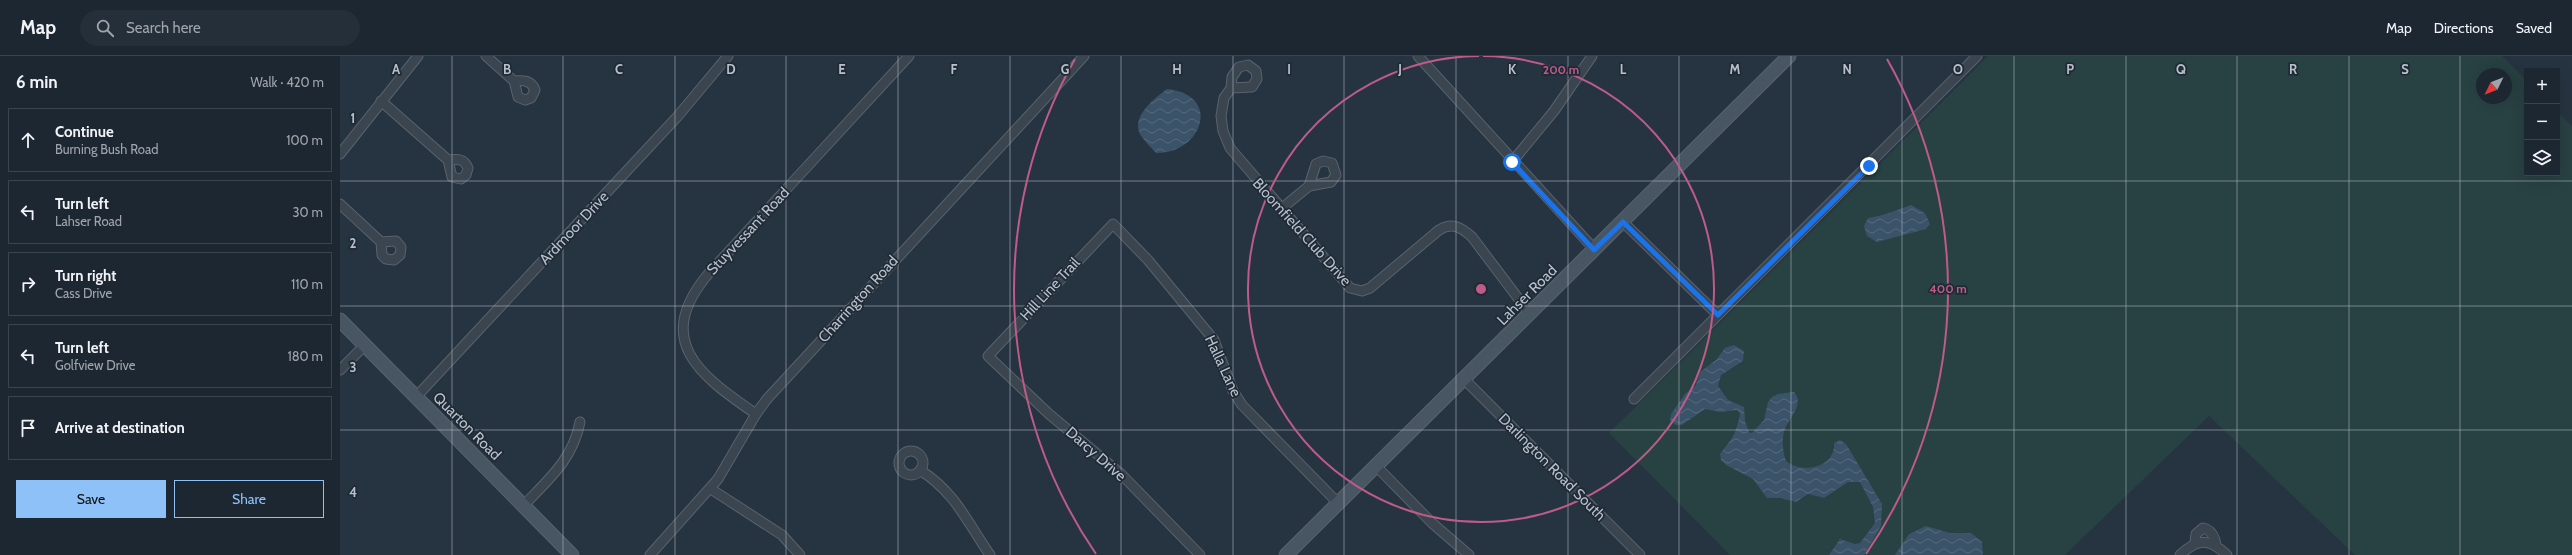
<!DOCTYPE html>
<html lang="en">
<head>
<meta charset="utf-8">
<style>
	:root { --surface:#1c2731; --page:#252f39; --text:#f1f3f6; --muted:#a0a5ab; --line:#3a444d; --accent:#8ec1f8 }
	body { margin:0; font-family:Cabin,sans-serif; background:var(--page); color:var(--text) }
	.controls { position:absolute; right:12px; top:12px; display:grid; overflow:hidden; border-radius:0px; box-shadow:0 4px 16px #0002 }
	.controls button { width:36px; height:36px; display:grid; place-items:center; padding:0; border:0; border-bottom:1px solid var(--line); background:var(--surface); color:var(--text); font:20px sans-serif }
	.compass { position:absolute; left:2136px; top:12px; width:36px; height:36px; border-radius:50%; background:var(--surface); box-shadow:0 4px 16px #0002; rotate:227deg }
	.stop { position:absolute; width:12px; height:12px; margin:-9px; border:3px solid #1a73e8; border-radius:50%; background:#fff }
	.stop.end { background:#1a73e8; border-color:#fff; box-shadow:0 1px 4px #0008 }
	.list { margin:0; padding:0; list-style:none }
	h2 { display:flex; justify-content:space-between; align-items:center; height:52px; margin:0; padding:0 16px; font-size:17px }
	h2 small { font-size:13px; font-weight:400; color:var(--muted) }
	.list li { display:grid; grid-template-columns:26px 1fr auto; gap:12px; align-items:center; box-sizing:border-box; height:64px; margin:0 8px 8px; padding:0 8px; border:1px solid var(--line); border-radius:0px }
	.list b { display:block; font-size:15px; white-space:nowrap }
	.list p { margin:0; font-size:13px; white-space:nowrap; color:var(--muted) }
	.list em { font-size:13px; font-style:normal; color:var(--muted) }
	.actions { display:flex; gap:8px; padding:12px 16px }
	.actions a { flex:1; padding:9px 0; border:1px solid var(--accent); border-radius:0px; text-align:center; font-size:14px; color:var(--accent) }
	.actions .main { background:var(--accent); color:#111 }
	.icon { flex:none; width:22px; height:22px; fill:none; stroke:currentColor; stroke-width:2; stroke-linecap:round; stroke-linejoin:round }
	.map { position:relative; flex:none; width:2232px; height:499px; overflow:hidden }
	header { display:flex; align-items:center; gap:24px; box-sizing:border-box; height:56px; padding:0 20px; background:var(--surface); border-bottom:1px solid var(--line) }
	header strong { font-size:19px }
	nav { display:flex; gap:22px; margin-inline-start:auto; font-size:14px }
	.search { width:280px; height:36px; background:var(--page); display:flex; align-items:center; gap:10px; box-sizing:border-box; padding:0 14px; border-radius:22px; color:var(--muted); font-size:15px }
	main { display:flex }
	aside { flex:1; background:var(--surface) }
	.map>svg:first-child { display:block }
</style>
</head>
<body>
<header>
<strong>Map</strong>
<div class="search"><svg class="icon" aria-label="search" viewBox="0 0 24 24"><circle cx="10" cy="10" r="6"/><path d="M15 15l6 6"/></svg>Search here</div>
<nav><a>Map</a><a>Directions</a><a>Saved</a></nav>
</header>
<main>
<aside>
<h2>6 min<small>Walk · 420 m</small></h2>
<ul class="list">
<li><svg class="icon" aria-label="ahead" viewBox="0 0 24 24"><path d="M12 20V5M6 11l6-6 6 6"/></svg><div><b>Continue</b><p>Burning Bush Road</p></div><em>100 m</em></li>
<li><svg class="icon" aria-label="left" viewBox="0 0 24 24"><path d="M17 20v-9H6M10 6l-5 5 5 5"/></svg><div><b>Turn left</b><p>Lahser Road</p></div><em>30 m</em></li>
<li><svg class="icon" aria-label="right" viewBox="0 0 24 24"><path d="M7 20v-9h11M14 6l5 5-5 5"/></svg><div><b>Turn right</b><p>Cass Drive</p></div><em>110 m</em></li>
<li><svg class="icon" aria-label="left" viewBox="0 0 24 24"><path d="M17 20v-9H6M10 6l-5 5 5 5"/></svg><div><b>Turn left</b><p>Golfview Drive</p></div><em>180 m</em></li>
<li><svg class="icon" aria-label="arrive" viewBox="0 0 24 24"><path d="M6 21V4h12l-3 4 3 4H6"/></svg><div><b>Arrive at destination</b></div></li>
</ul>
<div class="actions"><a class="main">Save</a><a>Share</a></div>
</aside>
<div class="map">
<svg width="2232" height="499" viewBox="0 0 2232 499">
	<defs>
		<pattern id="water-waves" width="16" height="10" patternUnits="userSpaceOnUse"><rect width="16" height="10" fill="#3b5369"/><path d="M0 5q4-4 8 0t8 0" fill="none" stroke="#556a7d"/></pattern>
	</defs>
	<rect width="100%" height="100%" fill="#263441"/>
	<path fill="#284142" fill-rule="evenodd" d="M1648,0H2162L2187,25V117H2217V55L2232,70V499H2015L1869,360L1725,499H1390L1269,377ZM2142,18H2166V42H2142Z"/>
	<g fill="url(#water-waves)">
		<path d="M827,33C883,39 862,98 816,97C811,91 804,85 800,78C791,60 815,42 827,33Z"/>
		<path d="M1571,149L1585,157L1590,168L1586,173L1537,186L1527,180L1524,170L1528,162C1544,160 1556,154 1571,149Z"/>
		<path d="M1394,289L1404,295L1403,305L1381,319L1378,330L1388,344L1404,351L1405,365L1409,376L1412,377L1424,364L1428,346L1432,341L1438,338L1454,336C1465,348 1449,362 1445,373C1441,382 1443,397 1446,405C1463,419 1496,411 1494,387L1500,384L1506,388L1542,448L1541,470L1524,499H1489L1500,483L1515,488L1520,487L1535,467L1533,451L1520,426H1508L1484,442L1468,438L1456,446L1441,442H1427L1413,423L1386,409L1381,404L1380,398C1393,381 1395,381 1400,358L1397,354L1380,356L1365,353L1342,369H1336L1330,365L1331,358L1345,338L1356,329L1360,316L1376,304L1385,292Z"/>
		<polygon points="1586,470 1610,477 1631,477 1642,486 1643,499 1555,499 1569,478"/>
	</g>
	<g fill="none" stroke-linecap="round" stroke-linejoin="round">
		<g stroke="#58636e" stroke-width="11">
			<g id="street">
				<path d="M146,0L174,25L178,41L185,44L191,42L195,34C191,24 183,24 174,25"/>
				<polyline points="1078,0 1255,194"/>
				<path d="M891,32L912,31L917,23L916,15L908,9L899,11L892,21L891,32L884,42L881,60L883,75L890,92L1010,232L1022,235L1030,232L1099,174C1112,166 1121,171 1132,181L1190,258"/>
				<path d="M41,45L108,104L112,121L121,123L126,119L128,112C124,102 117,103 108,104"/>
				<polyline points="0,98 78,0"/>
				<polyline points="1172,106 1214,55 1252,0"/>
				<polyline points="0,148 41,186 42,199 46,203 54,204 60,199 61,191 56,185 41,186"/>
				<polyline points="941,153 969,130 991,126 996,119 992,107 983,105 976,108 969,130"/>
				<polyline points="1283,166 1378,259"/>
				<polyline points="0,314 25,289"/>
				<polyline points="1124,323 1300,499"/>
				<polyline points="76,341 337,61 388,0"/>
				<polyline points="1294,343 1637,0"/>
				<path d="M416,358C359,319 312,284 369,217L569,0"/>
				<circle cx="571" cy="407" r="12"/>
				<polyline points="1036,410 1092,467 1129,499"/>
				<path d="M580,414C616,437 627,466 650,499"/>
				<polyline points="371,433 442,479 460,499"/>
				<path d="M183,450C209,423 233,403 240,366"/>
				<path d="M1855,487L1856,478L1863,472C1872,474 1875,481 1876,490"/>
				<polyline points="310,499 378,423 416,358 427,343 744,0"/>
				<polyline points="860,499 781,418 709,358 648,300 773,168 808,204 874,284 893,335 902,349 998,447"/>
				<path d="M1840,499C1858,482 1869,482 1887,499"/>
			</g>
		</g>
		<g stroke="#58636e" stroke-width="15">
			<g id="secondary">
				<polyline points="0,264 232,499"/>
				<polyline points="946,499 1449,0"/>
			</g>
		</g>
		<use href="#street" stroke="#3a4550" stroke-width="9"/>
		<use href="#secondary" stroke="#485563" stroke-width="13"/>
	</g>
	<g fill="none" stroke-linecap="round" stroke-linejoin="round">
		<polyline stroke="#1a73e8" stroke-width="5" points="1172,106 1254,194 1283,166 1378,259 1529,110"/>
	</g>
	<path fill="none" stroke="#b7c0cb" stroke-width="1" stroke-opacity="0.55" d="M112,0V499M223,0V499M335,0V499M446,0V499M558,0V499M670,0V499M781,0V499M893,0V499M1004,0V499M1116,0V499M1228,0V499M1339,0V499M1451,0V499M1562,0V499M1674,0V499M1786,0V499M1897,0V499M2009,0V499M2120,0V499M0,125H2232M0,250H2232M0,374H2232"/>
	<g fill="none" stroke="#be5b88" stroke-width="2">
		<path d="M1143 0A233 233 0 1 1 1139 0"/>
		<path d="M756 498A467 467 0 0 1 735 3M1547 3A467 467 0 0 1 1526 498"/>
	</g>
	<g text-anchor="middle" stroke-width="3.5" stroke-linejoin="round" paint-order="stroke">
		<g font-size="15" fill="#b7c0cb" stroke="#1f2a36">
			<text transform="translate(234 172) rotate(-47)" y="5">Ardmoor Drive</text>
			<text transform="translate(408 175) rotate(-47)" y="5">Stuyvessant Road</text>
			<text transform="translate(962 176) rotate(48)" y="5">Bloomfield Club Drive</text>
			<text transform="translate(710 233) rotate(-47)" y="5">Hill Line Trail</text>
			<text transform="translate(1187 239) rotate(-45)" y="5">Lahser Road</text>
			<text transform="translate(518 243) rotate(-48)" y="5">Charrington Road</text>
			<text transform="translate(883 310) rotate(65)" y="5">Halla Lane</text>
			<text transform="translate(127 370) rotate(45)" y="5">Quarton Road</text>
			<text transform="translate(756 398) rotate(41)" y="5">Darcy Drive</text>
			<text transform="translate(1212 411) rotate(45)" y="5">Darlington Road South</text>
		</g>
	</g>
	<g font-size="13" text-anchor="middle" font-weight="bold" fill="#b7c0cb" stroke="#1f2a36" stroke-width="3.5" stroke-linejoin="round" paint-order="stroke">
		<text x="56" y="18">A</text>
		<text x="167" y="18">B</text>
		<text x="279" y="18">C</text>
		<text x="391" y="18">D</text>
		<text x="502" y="18">E</text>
		<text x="614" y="18">F</text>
		<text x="725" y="18">G</text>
		<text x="837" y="18">H</text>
		<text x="949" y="18">I</text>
		<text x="1060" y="18">J</text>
		<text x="1172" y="18">K</text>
		<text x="1283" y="18">L</text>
		<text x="1395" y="18">M</text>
		<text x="1507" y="18">N</text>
		<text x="1618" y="18">O</text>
		<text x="1730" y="18">P</text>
		<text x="1841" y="18">Q</text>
		<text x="1953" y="18">R</text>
		<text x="2065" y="18">S</text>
		<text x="13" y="67">1</text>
		<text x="13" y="192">2</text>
		<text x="13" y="316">3</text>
		<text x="13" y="441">4</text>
	</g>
	<circle cx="1141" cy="233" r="6" fill="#be5b88" stroke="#1f2a36" stroke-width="2"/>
	<g font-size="12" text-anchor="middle" font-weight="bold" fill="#be5b88" stroke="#1f2a36" stroke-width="3.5" stroke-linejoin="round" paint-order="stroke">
		<text x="1221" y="18">200 m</text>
		<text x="1608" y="237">400 m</text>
	</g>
</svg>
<div class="controls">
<button>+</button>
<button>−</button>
<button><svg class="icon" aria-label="layers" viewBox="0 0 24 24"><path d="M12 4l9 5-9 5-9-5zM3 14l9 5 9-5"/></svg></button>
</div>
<svg class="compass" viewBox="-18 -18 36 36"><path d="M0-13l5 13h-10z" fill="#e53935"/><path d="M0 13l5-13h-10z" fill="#a0a5ab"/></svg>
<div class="stop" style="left:1172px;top:106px"></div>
<div class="stop end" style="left:1529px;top:110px"></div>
</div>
</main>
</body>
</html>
